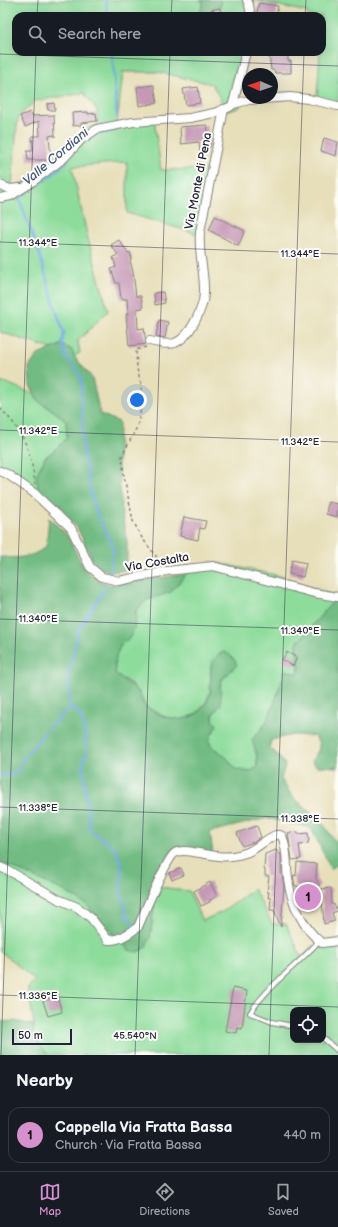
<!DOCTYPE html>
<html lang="en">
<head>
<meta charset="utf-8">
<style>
	:root { --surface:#171b24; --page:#20242c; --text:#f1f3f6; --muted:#9ea1a6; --line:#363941; --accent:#d690ce }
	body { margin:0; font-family:"Balsamiq Sans",sans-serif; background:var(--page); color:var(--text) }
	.controls { position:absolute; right:12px; bottom:12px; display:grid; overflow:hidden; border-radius:8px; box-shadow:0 4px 16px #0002 }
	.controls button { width:36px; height:36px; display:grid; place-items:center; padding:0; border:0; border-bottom:1px solid var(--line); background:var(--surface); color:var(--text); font:20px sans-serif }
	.compass { position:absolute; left:242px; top:68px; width:36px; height:36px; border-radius:50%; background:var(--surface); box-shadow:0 4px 16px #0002; rotate:272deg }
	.scale { position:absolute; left:12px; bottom:10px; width:60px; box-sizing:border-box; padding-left:4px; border:2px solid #22223b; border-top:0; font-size:11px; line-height:14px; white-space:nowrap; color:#22223b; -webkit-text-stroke:3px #fdfcf7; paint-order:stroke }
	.you { position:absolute; left:137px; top:400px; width:14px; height:14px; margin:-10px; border:3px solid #fff; border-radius:50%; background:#1a73e8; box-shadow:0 0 0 6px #1a73e833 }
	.badge { display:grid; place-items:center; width:26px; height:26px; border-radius:50%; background:var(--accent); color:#111; font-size:13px; font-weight:700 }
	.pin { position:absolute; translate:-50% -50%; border:2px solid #fff; box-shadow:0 1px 4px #0006 }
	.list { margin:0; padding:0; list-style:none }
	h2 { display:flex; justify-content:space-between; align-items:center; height:52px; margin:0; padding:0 16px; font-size:17px }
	h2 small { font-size:13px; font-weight:400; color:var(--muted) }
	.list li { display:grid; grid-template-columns:26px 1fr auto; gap:12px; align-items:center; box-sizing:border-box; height:56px; margin:0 8px 8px; padding:0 8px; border:1px solid var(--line); border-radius:12px }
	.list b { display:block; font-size:15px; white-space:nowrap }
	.list p { margin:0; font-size:13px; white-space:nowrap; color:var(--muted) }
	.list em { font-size:13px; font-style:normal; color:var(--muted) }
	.icon { flex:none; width:22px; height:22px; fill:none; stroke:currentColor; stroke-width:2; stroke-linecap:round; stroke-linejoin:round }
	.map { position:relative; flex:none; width:338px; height:1055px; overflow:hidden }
	.search { position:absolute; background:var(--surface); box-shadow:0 4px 16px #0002; left:12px; right:12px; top:12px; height:44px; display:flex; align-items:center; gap:10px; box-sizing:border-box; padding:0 14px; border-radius:12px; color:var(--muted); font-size:15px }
	.sheet { height:116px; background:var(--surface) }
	nav { display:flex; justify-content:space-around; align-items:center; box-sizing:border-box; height:56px; border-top:1px solid var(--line); background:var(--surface); font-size:11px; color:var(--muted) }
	nav a { display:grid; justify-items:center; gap:2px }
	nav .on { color:var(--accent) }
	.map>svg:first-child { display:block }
</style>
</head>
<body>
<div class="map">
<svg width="338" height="1055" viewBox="0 0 338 1055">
	<rect width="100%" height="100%" fill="#fdfcf7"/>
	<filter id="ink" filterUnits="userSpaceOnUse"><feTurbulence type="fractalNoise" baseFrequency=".025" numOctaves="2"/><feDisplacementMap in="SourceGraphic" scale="8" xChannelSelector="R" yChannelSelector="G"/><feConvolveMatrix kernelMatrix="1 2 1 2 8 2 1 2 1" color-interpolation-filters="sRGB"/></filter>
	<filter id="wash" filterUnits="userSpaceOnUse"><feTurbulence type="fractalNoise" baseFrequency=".012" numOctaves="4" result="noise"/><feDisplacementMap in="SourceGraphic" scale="16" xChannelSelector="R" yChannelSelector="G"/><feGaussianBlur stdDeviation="0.9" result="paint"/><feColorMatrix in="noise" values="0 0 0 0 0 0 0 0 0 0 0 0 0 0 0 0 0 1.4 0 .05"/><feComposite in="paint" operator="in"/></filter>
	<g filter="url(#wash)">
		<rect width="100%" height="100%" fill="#e7dfba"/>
		<g fill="#8ddc9b" stroke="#587f6b" fill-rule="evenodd">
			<path d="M0,0H253V16H16V52H247L240,96V107L236,108V109L233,110L232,109L227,111L212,84L158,72H123L117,124L154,119L161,170L209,169L198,234L127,213V162L72,167L87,235L108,311L78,341L80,353L74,356L71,349L61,345L52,349L0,332ZM84,93L97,110L98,125L90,127L64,150L56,160L22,184L12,186L17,125L19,116L35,101Z"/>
			<polygon points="254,0 338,0 338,103 317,98 320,52 322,52 322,16 308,16 307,12"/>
			<polygon points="0,383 7,383 35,395 38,401 54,411 66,421 67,438 57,448 44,458 39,493 0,466"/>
			<path d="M212,562L276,575L337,597L297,643C296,654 300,663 298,674L286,670C283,680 279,689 276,698C270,714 266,727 252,739L257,756V767L250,772L236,770L225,756L212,747L209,742L210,736L214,731L213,714C228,700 212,687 228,674L211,665L210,691L206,702L198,712L192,716L180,720L162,716L145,706L139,692L126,680L120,678L115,673C114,664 116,653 121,645C123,642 126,641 129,638C134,631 136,619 136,610L147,600L171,592L186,574Z"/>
			<path d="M0,862C29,874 61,885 86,904C96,912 106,925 114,936L150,938L155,898L154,886L189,891L202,921L224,911L254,889L272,924H286L302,958L313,945C321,949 330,949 338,945V1055H48L33,1036L34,1025L28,988L35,980L0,951ZM293,1010H323V1040H293Z"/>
		</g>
		<g fill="#72bc83" stroke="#4a6f5f">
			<polygon points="200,0 220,0 221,6 211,8 212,16 197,16 202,8 203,2"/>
			<polygon points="61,345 71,349 74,356 92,378 100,414 119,422 118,468 122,514 127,542 127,570 111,572 104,570 93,561 77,527 39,493 36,475 45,458 57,448 67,438 66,421 54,411 38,401 30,385 29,367 38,355"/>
			<path d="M49,518L67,535L84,569L99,581L109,584H118L186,574L171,592L147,600L136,610C136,619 135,631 129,638C127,641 123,642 121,645C116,653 114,664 115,673C122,680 131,684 138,692C142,696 142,702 145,706C148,709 152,710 156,712C159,713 160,715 163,716C182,723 201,718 209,697C215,681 203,659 224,652C231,655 234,658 237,665L222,679L220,685L221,704L213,714V720L217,725C214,731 210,735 209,742L212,747L225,756L236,769L250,772L257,767V756L252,739C266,727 270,714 276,698C279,689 282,680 285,670L298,674L300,667L297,650V643L337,597L338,598V767L316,766L312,761L319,749V743L314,736L292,735L271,740L270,748L279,756L285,765L281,779L292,796L324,825L331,836L337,842L338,864L331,869L311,828L267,818L210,832L213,855L173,851L154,886L155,898L150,938L146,947L138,952L128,950L122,941L114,936L107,927L86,904L64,891L0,862V557C20,558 29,559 46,547Z"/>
			<polygon points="14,1021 34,1025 33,1036 48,1055 0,1055 0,1022"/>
		</g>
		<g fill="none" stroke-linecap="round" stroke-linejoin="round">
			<g stroke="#72a8e0" stroke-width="2.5">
				<polyline points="106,0 107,16"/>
				<polyline points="112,52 117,116"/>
				<polyline points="96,134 116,130"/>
				<path d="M68,160C60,168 50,177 40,183C33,188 26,191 19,198L39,253L56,310L64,333L62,343L66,357L81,376L83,451L92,500L99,519L114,547L110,574"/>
				<polyline points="106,587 78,630 73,657 70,665 68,674 70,707 79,713 83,722 85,736 87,749 83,764 84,777 90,830 114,847 118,855 122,866 121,891 127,917 134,924"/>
				<polyline points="0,776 17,774 25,756 52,724 61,716 70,707"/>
			</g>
		</g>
		<g id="blocks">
			<g fill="#c498b6">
				<polygon points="259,3 278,6 276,16 256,16"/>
				<polygon points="220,8 221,16 212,16 211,10"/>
				<polygon points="269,54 288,54 288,61 291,61 291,73 275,73 274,70 271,70"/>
				<polygon points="154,85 157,103 139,106 137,87"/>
				<polygon points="198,87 200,103 186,105 183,89"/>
				<polygon points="54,103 55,110 48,110 47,104"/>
				<polygon points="30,112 32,116 54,115 55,137 54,135 49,136 51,160 28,160 27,151 33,151 32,136 40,136 39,121 25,127 20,116"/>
				<polygon points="88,112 88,114 96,113 97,121 81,123 81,125 73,126 72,113"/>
				<polygon points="207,125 210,146 207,147 207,151 200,152 199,142 181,144 180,127"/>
				<polygon points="324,138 338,142 336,156 321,151"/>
				<polygon points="215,216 245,231 238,246 209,230"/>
				<polygon points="119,240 128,253 130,252 132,259 130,260 133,272 136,296 141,296 143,308 137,309 138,329 144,328 146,344 129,346 126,314 128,314 127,299 121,299 119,283 116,283 111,269 116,267 113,257 118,255 111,245"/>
				<polygon points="163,292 165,303 155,305 154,293"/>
				<polygon points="159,320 168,322 165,338 156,337"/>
				<polygon points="328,502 338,504 337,517 326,514"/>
				<polygon points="184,517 206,521 204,529 200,528 198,540 180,536"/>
				<polygon points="292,560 306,563 303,577 289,574"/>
				<polygon points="287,652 297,658 293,666 282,660"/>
				<polygon points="257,826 261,837 254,842 242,846 237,833"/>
				<polygon points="298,832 298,834 308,833 309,841 308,841 308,844 299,845 301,859 292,860 288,833"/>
				<polygon points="276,850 281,855 281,874 282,874 284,885 281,927 274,910 270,910 271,898 268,898 269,892 267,892 269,876 265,876 265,870 264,869 265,854"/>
				<polygon points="297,862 317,864 316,879 320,885 306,895 303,887 295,886 293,875 296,876"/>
				<polygon points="181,868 184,875 172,880 169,873"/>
				<polygon points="210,882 217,896 209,901 210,902 201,906 194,891"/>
				<polygon points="331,888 332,905 334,904 337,911 332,913 335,921 324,924 321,889"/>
				<polygon points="233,988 247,991 242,1028 237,1027 236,1033 225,1031"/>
				<polygon points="57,996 62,1012 48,1016 43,1001"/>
			</g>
		</g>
	</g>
	<g filter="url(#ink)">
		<use href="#blocks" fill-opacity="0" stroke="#84807a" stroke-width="1"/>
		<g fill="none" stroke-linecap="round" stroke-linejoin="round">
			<g stroke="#84807a" stroke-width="6">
				<g id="lane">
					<path d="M293,1026L272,1022L250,1013C270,983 296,967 319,941"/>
					<polyline points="323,1038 338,1051"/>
				</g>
			</g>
			<g stroke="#84807a" stroke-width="10">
				<g id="street">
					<polyline points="247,0 249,5 251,16"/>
					<polyline points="233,104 246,52"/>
					<polyline points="0,185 10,189 20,188"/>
					<polyline points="0,198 11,196 28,185 64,158 81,140 97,129 133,122 190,118 214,113 230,107 233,104 249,100 290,97 308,99 338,106"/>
					<path d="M150,341C158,343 167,345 175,343C190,337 203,309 204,294C205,273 198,253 200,232L224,109"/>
					<polyline points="0,471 7,474 34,493 71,528 90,567 102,577 119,581 167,571 213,566 314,593 338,597"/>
					<path d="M0,867L11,872L58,899L77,907L91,918L108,940C119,941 130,933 138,927C144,913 166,859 175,853C180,850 188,851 193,852C214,855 224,860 245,853C256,850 268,837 276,835C279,834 280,835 282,836C288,850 286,864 288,879C291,902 303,929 322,943L338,941"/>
				</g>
			</g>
			<g stroke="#84807a" stroke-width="1.5" stroke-dasharray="3 3" stroke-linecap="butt">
				<polyline points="146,347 136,350 137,369 141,384 143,400 137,427 122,456 124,476 133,521 142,538 162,564"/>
				<path d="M0,408C24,432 31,451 35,484"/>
			</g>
			<use href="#lane" stroke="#fff" stroke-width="4"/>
			<use href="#street" stroke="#fff" stroke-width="8"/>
		</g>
	</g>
	<path fill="none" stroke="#22223b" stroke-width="1" stroke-opacity="0.45" d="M37,16L38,0M171,16L172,0M305,16L306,0M0,54L338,66M0,242L338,254M0,430L338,442M0,619L338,630M0,807L338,819M0,995L338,1007M1,1055L36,52M135,1055L170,52M269,1055L304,52"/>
	<g text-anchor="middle" stroke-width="4" stroke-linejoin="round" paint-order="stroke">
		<g font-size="12" fill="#22223b" stroke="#fdfcf7">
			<text transform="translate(198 181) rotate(-79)" y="4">Via Monte di Pena</text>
			<text transform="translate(157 562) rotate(-10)" y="4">Via Costalta</text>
		</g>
		<g font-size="13" font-style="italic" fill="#42587d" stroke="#fdfcf7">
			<text transform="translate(55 156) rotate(-40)" y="5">Valle Cordiani</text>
		</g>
	</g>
	<g font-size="10" text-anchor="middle" fill="#22223b" stroke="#fdfcf7" stroke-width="4" stroke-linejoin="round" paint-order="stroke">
		<text x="38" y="246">11.344°E</text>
		<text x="300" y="257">11.344°E</text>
		<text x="38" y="434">11.342°E</text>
		<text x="300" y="445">11.342°E</text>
		<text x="38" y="622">11.340°E</text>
		<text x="300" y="634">11.340°E</text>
		<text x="38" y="811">11.338°E</text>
		<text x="300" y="822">11.338°E</text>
		<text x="38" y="999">11.336°E</text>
		<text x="135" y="1039">45.540°N</text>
	</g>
</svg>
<div class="controls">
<button><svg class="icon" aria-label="locate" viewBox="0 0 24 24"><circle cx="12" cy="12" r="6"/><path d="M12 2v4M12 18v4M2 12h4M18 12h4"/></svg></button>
</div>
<svg class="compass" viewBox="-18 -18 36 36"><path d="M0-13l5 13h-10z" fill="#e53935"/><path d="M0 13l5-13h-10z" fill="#9ea1a6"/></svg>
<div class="scale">50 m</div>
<div class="you"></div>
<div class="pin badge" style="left:308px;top:897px">1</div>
<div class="search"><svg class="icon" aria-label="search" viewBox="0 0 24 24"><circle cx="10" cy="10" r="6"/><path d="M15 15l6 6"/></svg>Search here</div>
</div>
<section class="sheet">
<h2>Nearby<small></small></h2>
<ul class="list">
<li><span class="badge">1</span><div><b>Cappella Via Fratta Bassa</b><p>Church · Via Fratta Bassa</p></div><em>440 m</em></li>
</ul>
</section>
<nav>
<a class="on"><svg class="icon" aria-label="map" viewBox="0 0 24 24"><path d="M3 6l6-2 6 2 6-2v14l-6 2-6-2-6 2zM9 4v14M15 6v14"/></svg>Map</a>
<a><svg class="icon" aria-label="directions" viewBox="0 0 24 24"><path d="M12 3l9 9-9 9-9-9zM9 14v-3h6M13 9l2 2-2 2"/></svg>Directions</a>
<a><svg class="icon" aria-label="saved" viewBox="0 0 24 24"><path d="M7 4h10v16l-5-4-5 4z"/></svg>Saved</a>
</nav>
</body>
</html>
